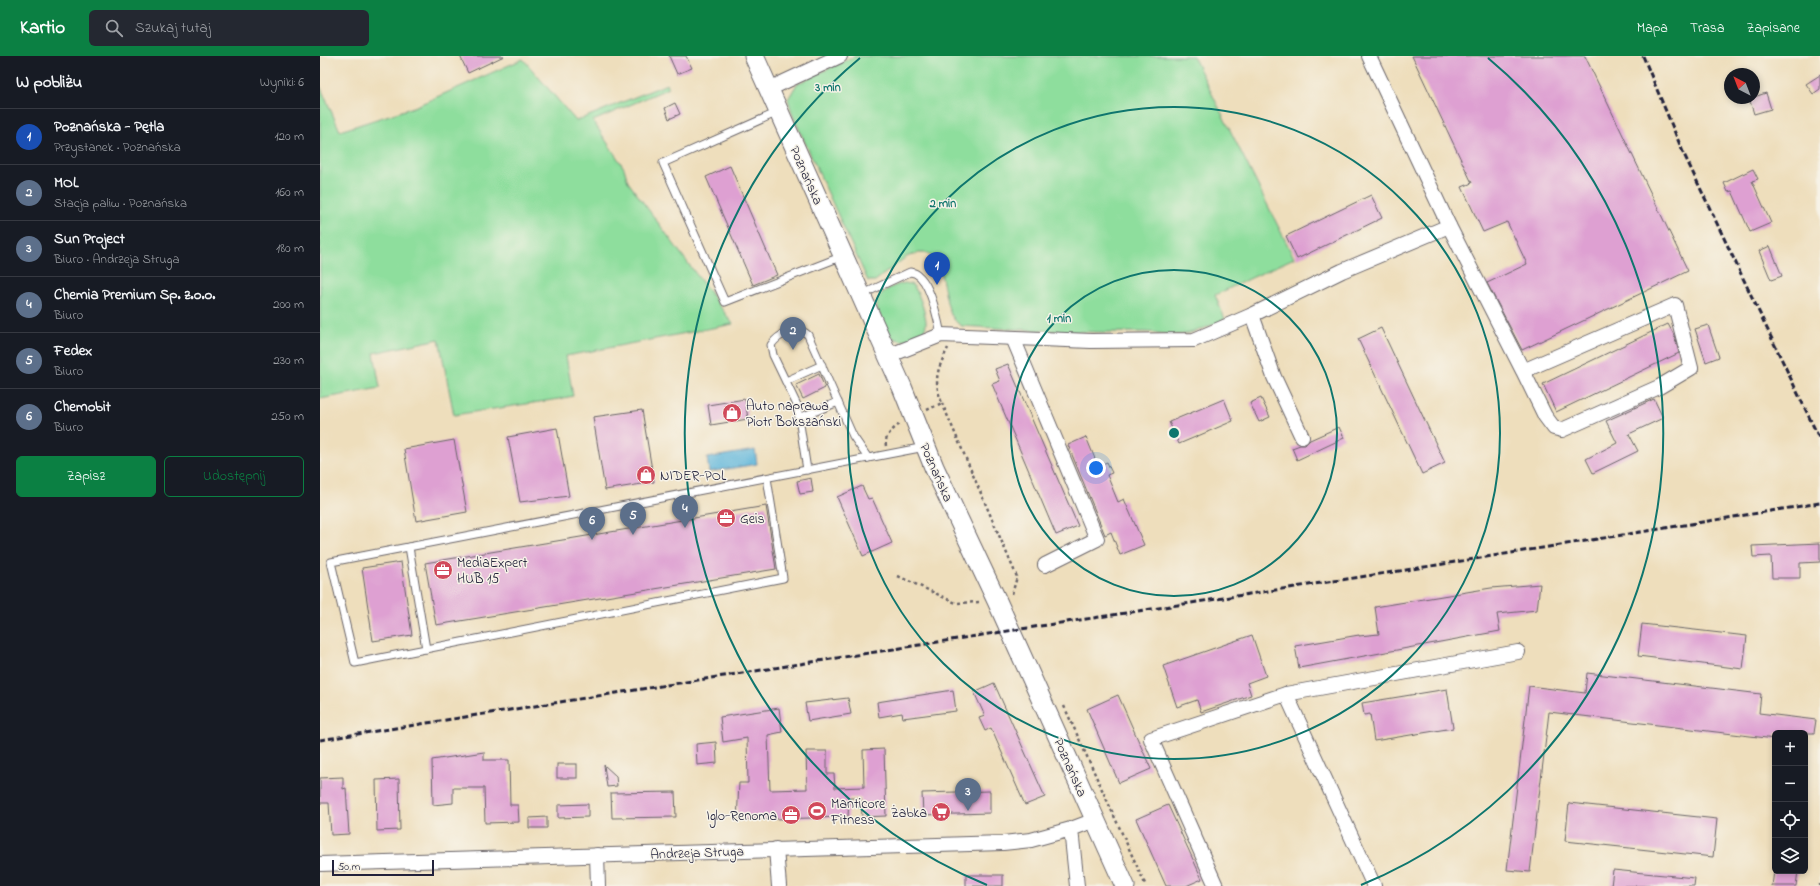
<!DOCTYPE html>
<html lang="pl">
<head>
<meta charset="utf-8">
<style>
	:root { --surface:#171b24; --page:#242831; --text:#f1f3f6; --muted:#9ea1a6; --line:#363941; --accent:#0b8043 }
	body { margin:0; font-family:"Indie Flower",sans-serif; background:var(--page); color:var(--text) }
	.controls { position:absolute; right:12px; bottom:12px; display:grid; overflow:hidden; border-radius:6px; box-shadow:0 2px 6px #0003 }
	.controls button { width:36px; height:36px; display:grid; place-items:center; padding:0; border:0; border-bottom:1px solid var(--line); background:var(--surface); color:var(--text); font:20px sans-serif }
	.compass { position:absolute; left:1404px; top:12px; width:36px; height:36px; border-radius:50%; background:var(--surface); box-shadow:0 2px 6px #0003; rotate:318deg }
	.scale { position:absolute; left:12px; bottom:10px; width:102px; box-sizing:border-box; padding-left:4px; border:2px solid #22223b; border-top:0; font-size:11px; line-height:14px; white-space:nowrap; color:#22223b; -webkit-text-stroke:3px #f7f3e8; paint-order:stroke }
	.you { position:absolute; left:776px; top:412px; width:14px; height:14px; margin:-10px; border:3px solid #fff; border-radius:50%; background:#1a73e8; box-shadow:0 0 0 6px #1a73e833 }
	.badge { display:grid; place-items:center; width:26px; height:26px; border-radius:50%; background:var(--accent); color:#fff; font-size:13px; font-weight:700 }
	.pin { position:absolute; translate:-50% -33px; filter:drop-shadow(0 1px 2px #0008) }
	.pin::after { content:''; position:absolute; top:21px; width:14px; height:12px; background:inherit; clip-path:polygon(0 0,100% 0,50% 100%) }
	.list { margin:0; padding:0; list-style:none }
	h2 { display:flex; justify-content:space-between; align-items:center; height:52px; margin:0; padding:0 16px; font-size:17px }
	h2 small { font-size:13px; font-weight:400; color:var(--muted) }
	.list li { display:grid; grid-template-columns:26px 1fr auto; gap:12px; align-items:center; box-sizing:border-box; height:56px; padding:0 16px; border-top:1px solid var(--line) }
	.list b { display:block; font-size:15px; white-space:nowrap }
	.list p { margin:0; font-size:13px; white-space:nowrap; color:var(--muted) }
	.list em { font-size:13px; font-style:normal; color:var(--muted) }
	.actions { display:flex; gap:8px; padding:12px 16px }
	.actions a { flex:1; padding:9px 0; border:1px solid var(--accent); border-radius:6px; text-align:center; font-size:14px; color:var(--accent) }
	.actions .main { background:var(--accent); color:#fff }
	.icon { flex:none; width:22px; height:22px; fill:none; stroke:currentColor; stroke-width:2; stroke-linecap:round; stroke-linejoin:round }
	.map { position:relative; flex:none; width:1500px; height:830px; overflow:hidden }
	header { display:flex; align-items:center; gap:24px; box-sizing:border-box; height:56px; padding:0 20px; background:var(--accent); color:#fff }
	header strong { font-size:19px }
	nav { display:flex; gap:22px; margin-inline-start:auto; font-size:14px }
	.search { width:280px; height:36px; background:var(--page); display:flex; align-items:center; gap:10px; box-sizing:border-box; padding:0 14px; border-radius:6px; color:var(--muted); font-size:15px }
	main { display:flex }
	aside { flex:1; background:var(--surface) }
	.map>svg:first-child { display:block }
</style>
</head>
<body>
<header>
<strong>Kartio</strong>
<div class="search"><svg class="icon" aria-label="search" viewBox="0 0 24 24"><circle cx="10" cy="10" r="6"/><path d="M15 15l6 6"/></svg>Szukaj tutaj</div>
<nav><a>Mapa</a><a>Trasa</a><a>Zapisane</a></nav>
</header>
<main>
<aside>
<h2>W pobliżu<small>Wyniki: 6</small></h2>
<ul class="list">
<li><span class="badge" style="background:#1a4fb4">1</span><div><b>Poznańska - Pętla</b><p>Przystanek · Poznańska</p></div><em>120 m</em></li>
<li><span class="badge" style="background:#5c6f8a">2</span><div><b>MOL</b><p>Stacja paliw · Poznańska</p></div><em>160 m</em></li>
<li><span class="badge" style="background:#5c6f8a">3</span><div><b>Sun Project</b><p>Biuro · Andrzeja Struga</p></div><em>180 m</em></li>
<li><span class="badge" style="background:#5c6f8a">4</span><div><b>Chemia Premium Sp. z.o.o.</b><p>Biuro</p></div><em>200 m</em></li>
<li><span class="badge" style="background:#5c6f8a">5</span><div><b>Fedex</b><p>Biuro</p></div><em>230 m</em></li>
<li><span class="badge" style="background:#5c6f8a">6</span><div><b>Chemobit</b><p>Biuro</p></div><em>250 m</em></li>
</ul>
<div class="actions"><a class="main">Zapisz</a><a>Udostępnij</a></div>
</aside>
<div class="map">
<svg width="1500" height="830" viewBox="0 0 1500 830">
	<rect width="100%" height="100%" fill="#f7f3e8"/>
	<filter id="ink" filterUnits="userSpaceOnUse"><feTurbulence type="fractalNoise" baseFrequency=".025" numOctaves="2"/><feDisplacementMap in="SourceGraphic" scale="8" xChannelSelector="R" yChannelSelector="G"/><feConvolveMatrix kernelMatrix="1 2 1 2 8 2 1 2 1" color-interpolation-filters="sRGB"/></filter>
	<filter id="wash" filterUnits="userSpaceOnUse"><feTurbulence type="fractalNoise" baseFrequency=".012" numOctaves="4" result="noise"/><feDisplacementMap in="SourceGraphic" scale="16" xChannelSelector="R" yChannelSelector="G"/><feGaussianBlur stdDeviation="0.9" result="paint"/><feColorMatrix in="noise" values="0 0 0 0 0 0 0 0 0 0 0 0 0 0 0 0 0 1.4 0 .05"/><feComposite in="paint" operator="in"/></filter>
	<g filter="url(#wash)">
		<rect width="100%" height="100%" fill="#eedebc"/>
		<g fill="#8ede9d" stroke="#58806c">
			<path d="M535,0H873L974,202L895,239L905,263C892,269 880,275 865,278C854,280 836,276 823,276C762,277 703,274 642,270C619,259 630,212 608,197H598L586,201L555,225H548L473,60L468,43L477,28Z"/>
			<polygon points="203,3 256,65 347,28 349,32 273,65 304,112 308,126 413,268 246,300 253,340 239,343 134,359 119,283 54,297 60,332 0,343 0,30 20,75 94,51"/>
			<path d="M585,227C589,228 593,228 595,232C599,238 607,261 606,268C605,283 583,289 572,281C567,277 566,271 563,265C561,261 557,255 557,251C554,237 574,229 585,227Z"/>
		</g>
		<polygon fill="#5db5da" stroke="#406c8a" points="435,394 437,408 389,416 387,402"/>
		<g id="blocks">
			<g fill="#dea0d2">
				<polygon points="140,0 184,0 148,17"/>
				<polygon points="349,0 366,0 372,12 357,18"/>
				<polygon points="1092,0 1265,0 1368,215 1202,294 1167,227 1207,208 1187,166 1163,176 1142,131 1152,127"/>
				<polygon points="1500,19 1500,33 1493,38 1486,28"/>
				<polygon points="1446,37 1451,53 1434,58 1429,42 1434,42 1434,41"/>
				<polygon points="355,47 360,58 349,63 345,52"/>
				<polygon points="410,110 457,219 433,229 386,121"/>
				<polygon points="1433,113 1438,123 1432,125 1451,167 1430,176 1412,135 1408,136 1404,127"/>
				<polygon points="1051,139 1062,162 977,203 966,180"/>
				<polygon points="1450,190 1462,220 1451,224 1439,195"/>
				<polygon points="1348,268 1354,279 1359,297 1236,356 1223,328"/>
				<polygon points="1388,269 1399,301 1386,306 1375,273"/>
				<polygon points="1061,272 1125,407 1102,418 1038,283"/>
				<polygon points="688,308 758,470 736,479 672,328 680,325 675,313"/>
				<polygon points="499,318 505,332 483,343 476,329"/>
				<polygon points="941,342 950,361 939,366 930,347"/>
				<polygon points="425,343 428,363 391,369 388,349"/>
				<polygon points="904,343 913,365 859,388 849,366"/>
				<polygon points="1334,343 1343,362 1309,378 1318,395 1273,417 1266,403 1297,387 1286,365"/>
				<polygon points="322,354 334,426 285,434 273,361"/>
				<polygon points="1019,371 1024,382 977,404 972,392 980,389 985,389 990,384"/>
				<polygon points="237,372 249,440 200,446 188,381"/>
				<polygon points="766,381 778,410 787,406 792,417 787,419 798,446 804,443 824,489 800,499 791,476 785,479 748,389"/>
				<polygon points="134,384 147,456 96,465 84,393"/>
				<polygon points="491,422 493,436 480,438 477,425"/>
				<polygon points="542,430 548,443 552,442 572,487 543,500 517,441"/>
				<polygon points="446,450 456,513 116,569 105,507"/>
				<polygon points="1500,487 1500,506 1480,507 1480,522 1452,522 1451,500 1433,501 1432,490"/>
				<polygon points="81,506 92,579 53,585 42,512"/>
				<polygon points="1220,528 1217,554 1177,558 1180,575 979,612 975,590 1039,579 1039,580 1059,578 1055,551 1171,532"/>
				<polygon points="1322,568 1427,580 1423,613 1318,600"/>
				<polygon points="932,579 946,620 927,627 931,639 881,656 877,644 857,651 843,610"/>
				<polygon points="1267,617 1441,638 1439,657 1496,664 1494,677 1455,677 1455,683 1229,656 1210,816 1187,814 1209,630 1265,637"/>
				<polygon points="674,627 725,741 705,749 671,672 665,675 659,662 665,660 654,636"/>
				<polygon points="1127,633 1133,672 1054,685 1050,658 1044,659 1042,647"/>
				<polygon points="633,634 636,655 583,662 582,657 559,661 557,646"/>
				<polygon points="798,639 831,713 799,727 767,653"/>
				<polygon points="528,642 531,658 488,665 485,647"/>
				<polygon points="459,652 462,676 448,679 450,734 487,733 486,695 507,695 507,718 514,718 515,732 544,731 543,694 564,693 566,760 542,761 541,742 529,742 528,761 417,764 419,727 428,727 427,682 403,686 400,661"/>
				<polygon points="396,686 397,707 377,709 376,688"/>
				<polygon points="164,696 164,704 189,704 190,749 198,749 199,766 165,767 164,732 133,732 133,747 113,749 112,704"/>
				<rect x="237" y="708" width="20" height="14"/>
				<polygon points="284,709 296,720 297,730 287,731"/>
				<polygon points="23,721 23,733 26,732 29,778 11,779 9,747 0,747 0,722"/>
				<polygon points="79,723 80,774 57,775 56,724"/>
				<polygon points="670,735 670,757 603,759 602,737"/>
				<polygon points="355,736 356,761 292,762 291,737"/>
				<polygon points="1249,747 1397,763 1393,801 1245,785"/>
				<polygon points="268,748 268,761 238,762 238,749"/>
				<polygon points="848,749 882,823 866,830 846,830 816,763"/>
				<polygon points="227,761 227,772 209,772 209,762"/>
				<polygon points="1293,814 1375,822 1374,830 1291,830"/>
				<polygon points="1454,815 1478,815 1476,830 1452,830"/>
				<rect x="646" y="819" width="37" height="11"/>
			</g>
		</g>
	</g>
	<g filter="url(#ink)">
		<use href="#blocks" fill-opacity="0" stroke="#696468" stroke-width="1"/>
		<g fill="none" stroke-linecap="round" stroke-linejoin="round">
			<g stroke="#696468" stroke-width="9">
				<g id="service">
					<polyline points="458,56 343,107 405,246 523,200"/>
					<path d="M541,239L590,216C609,216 618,264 621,279"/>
					<polyline points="466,325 502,309"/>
					<polyline points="479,362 518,346"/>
					<path d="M487,414L477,349L453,299L451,289C458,279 477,268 488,279L533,380L548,402"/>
					<polyline points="447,422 463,522 35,607 11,506 605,391"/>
					<polyline points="89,491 106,593"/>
				</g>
			</g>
			<g stroke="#696468" stroke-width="16">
				<g id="minor">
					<polyline points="449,33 520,0"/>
					<polyline points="1129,170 1203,315 1355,249 1371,312 1339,331 1242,374 1234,372 1225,360 1203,315"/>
					<polyline points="932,259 954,321 982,381"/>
					<polyline points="693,282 777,483 725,509"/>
					<polyline points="568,300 621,279 771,285 874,284 932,259 1022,215 1129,170 1049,0"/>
					<polyline points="966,638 1054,830"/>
					<polyline points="456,793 459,830"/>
					<polyline points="277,799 278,830"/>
					<polyline points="0,808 683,787 711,784 751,773"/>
					<polyline points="757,830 751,773 775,764"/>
					<polyline points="896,830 831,683 966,638 1198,596"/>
				</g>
			</g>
			<g stroke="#696468" stroke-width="21">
				<polyline id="secondary" points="434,0 582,331 614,411 677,545 805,830"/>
			</g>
			<g stroke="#696468" stroke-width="2.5" stroke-dasharray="3 3" stroke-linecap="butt">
				<polyline points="622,347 697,521 692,538"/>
				<path d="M607,354L622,347C613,324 617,314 628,292"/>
				<path d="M566,390C564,380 573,373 581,367"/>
				<polyline points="578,520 636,547 660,546"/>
				<polyline points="744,650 826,830"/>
				<polyline points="1500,830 1500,828"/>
			</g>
			<use href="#service" stroke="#fff" stroke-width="7"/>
			<use href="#minor" stroke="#fff" stroke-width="14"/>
			<use href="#secondary" stroke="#fff" stroke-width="19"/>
			<g stroke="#22223b" stroke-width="3" stroke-dasharray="6 3" stroke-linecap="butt">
				<polyline points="1323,0 1363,96 1500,384"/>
				<polyline points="0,684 675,577 1086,514 1500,447"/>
			</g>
		</g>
	</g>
	<g fill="none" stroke="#0f766e" stroke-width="2">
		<circle cx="854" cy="377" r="163"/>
		<circle cx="854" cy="377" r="326"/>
		<path d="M667 829A489 489 0 0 1 540 2M1168 2A489 489 0 0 1 1041 829"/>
	</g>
	<defs>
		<g id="shop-disc" transform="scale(1)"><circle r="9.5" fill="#d1495b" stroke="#f7f3e8"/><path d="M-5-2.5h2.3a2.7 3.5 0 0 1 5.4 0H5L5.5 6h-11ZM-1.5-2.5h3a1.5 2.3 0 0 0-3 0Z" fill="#fff"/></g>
		<g id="office-disc" transform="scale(1)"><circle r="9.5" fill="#d1495b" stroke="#f7f3e8"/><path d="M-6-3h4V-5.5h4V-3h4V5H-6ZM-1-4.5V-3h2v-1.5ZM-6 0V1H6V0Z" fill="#fff"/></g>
		<g id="stadium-disc" transform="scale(1)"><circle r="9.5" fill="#d1495b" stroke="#f7f3e8"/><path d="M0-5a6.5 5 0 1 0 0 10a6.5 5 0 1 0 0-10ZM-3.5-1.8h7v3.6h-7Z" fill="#fff"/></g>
		<g id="supermarket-disc" transform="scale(1)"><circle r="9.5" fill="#d1495b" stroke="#f7f3e8"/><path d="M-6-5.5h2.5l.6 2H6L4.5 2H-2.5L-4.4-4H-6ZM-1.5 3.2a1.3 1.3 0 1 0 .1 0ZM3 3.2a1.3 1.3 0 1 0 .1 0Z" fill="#fff"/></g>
	</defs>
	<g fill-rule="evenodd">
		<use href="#shop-disc" x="412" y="357"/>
		<use href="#shop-disc" x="326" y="419"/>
		<use href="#office-disc" x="406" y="462"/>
		<use href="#office-disc" x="123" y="514"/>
		<use href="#stadium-disc" x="497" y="755"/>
		<use href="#supermarket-disc" x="621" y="756"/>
		<use href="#office-disc" x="471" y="759"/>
	</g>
	<g text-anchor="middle" stroke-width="3" stroke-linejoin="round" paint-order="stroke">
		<g font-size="14" fill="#22223b" stroke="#f7f3e8">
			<text transform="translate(487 119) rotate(66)" y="5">Poznańska</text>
			<text transform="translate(617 416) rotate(66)" y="5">Poznańska</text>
			<text transform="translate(751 711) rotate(66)" y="5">Poznańska</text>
			<text transform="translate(377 796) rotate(-2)" y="5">Andrzeja Struga</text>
		</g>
		<g font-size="14" fill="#22223b" stroke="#f7f3e8" text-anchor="start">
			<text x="426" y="354">Auto naprawa<tspan x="426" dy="16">Piotr Bokszański</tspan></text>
			<text x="340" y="424">NIDER-POL</text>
			<text x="420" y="467">Geis</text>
			<text x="137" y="511">MediaExpert<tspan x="137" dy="16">HUB 15</tspan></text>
			<text x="511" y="752">Manticore<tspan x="511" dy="16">Fitness</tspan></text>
			<text x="607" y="761" text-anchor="end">Żabka</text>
			<text x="457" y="764" text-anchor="end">Iglo-Renoma</text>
		</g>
	</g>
	<circle cx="854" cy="377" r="6" fill="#0f766e" stroke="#f7f3e8" stroke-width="2"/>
	<g font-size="12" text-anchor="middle" font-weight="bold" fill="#0f766e" stroke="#f7f3e8" stroke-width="3" stroke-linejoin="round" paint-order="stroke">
		<text x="508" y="35">3 min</text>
		<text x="623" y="151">2 min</text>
		<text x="739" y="266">1 min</text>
	</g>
</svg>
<div class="controls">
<button>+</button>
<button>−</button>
<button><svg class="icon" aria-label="locate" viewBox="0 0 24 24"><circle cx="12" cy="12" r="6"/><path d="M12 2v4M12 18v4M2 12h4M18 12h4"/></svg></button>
<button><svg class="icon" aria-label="layers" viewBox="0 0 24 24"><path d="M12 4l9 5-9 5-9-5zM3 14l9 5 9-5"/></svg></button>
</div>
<svg class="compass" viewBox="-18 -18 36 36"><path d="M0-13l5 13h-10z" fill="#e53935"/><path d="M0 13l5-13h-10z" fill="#9ea1a6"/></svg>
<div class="scale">50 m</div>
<div class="you"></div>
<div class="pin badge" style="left:617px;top:229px;background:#1a4fb4">1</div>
<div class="pin badge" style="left:473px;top:294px;background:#5c6f8a">2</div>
<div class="pin badge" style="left:648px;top:755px;background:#5c6f8a">3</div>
<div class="pin badge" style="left:365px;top:472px;background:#5c6f8a">4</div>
<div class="pin badge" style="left:313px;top:479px;background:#5c6f8a">5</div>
<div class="pin badge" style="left:272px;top:484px;background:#5c6f8a">6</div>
</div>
</main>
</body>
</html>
